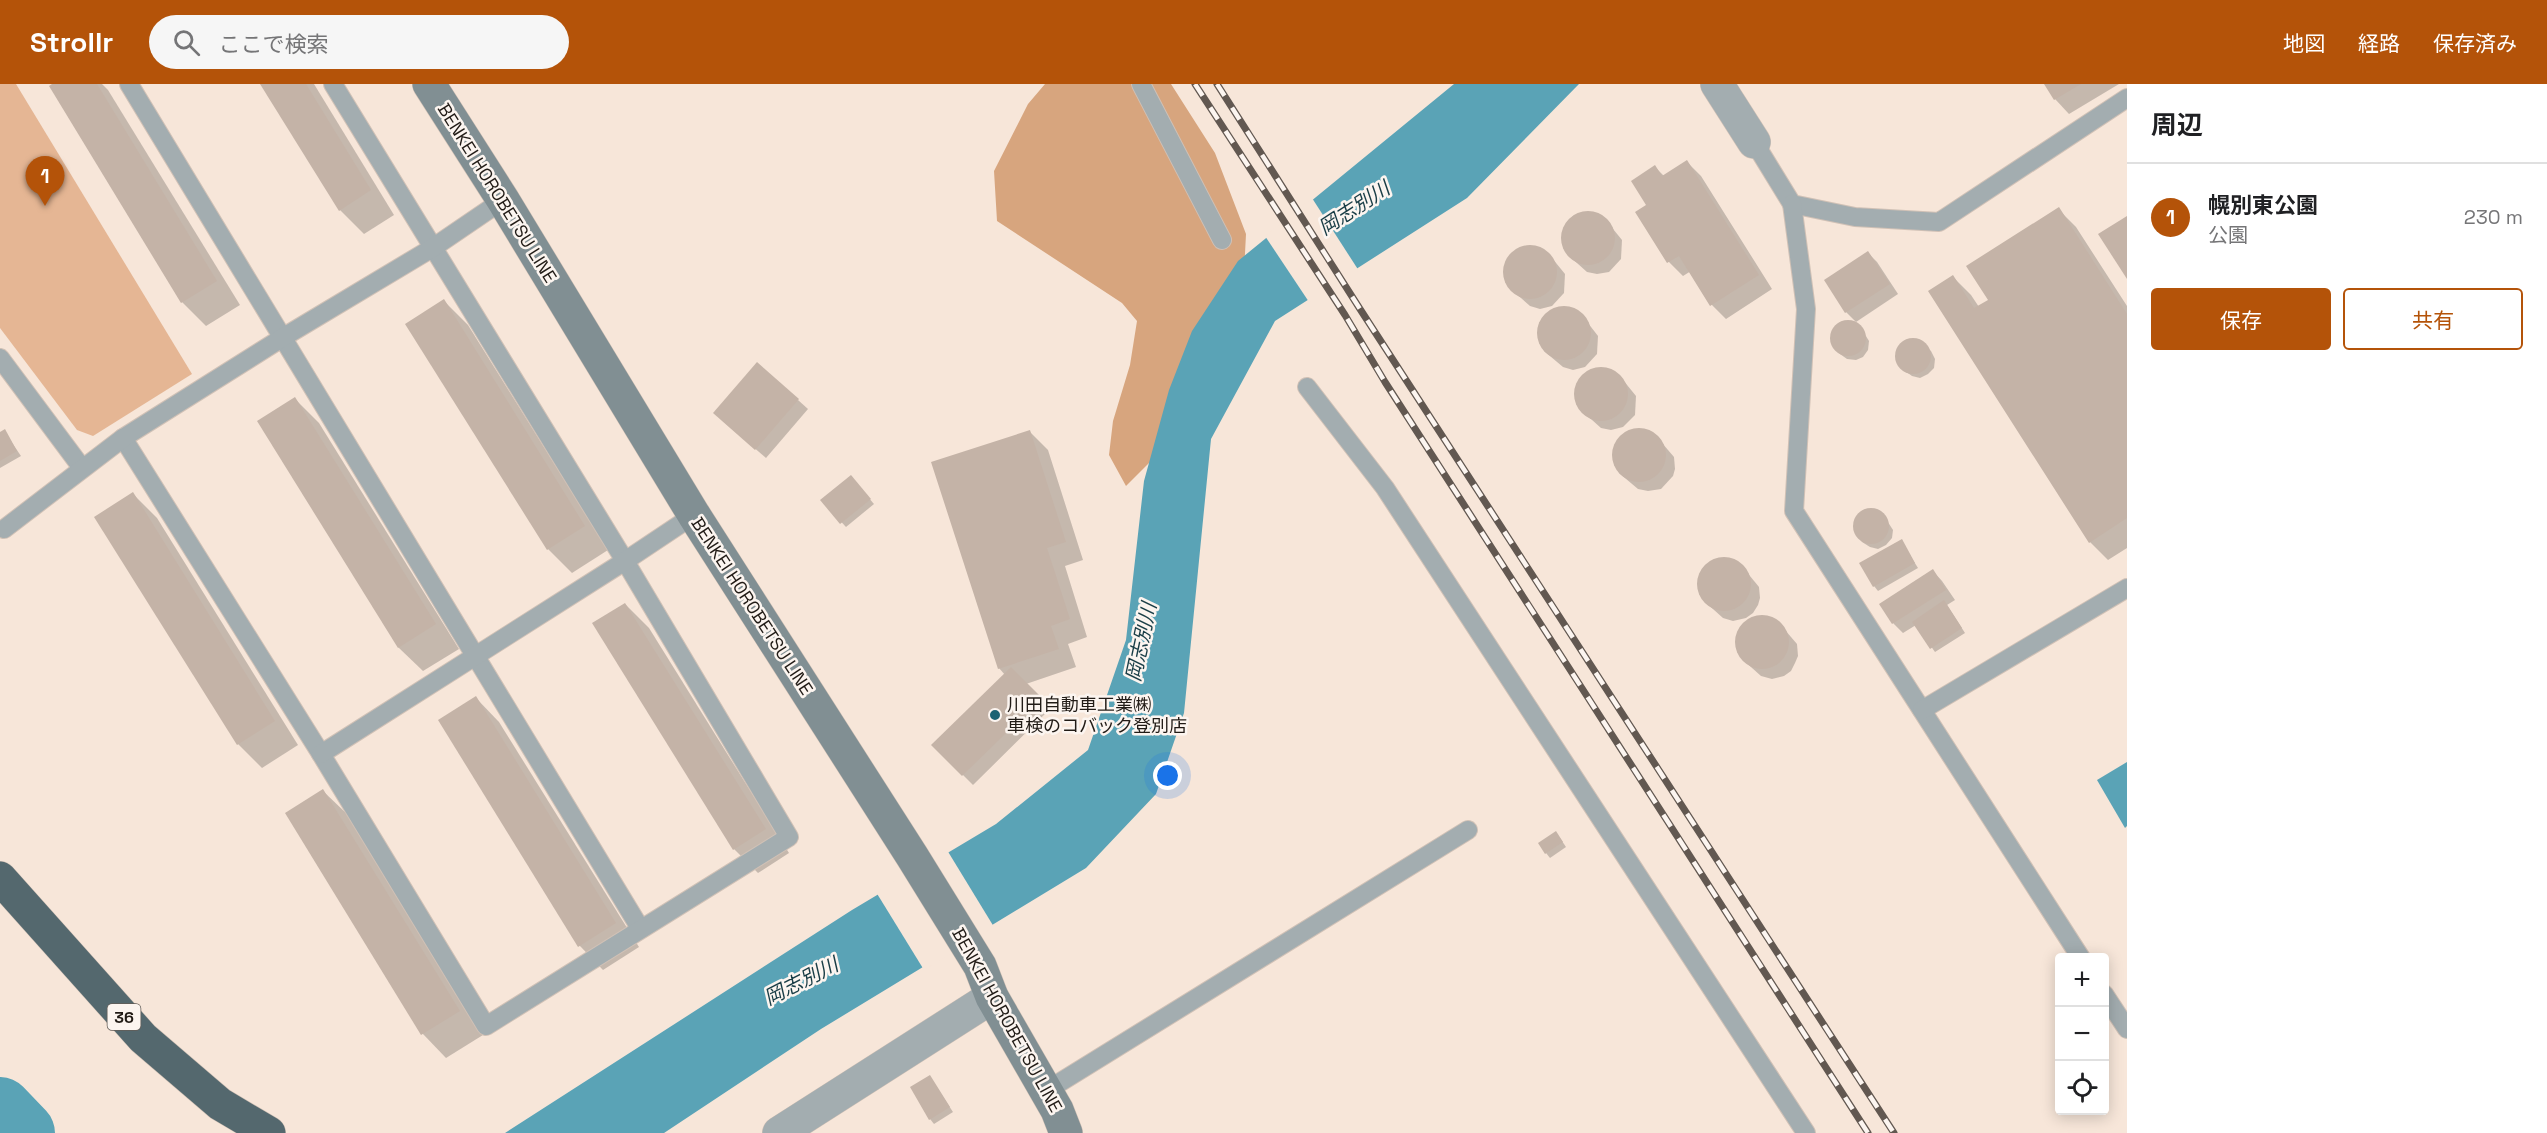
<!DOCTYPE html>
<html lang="ja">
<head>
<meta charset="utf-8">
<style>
	:root { --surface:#fff; --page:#f6f6f6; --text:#202124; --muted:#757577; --line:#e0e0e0; --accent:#b45309 }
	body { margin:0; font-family:"Space Grotesk","Noto Sans JP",sans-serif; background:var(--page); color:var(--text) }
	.controls { position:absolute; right:18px; bottom:18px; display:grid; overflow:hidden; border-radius:6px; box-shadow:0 3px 15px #0003 }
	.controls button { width:54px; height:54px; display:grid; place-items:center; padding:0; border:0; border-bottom:2px solid var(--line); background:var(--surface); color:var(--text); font:30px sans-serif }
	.you { position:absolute; left:1168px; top:692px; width:21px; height:21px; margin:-15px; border:4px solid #fff; border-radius:50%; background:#1a73e8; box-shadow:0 0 0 9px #1a73e833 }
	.badge { display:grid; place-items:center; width:39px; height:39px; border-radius:50%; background:var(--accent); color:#fff; font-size:20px; font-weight:700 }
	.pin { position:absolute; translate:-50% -50px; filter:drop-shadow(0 2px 3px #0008) }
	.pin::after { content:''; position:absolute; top:32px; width:21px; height:18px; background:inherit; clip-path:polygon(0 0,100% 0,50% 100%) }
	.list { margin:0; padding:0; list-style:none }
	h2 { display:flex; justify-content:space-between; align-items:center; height:78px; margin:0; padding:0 24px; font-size:26px }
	h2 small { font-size:20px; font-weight:400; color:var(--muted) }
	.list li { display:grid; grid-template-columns:39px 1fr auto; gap:18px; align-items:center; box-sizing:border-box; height:108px; padding:0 24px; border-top:2px solid var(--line) }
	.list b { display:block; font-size:22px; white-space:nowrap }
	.list p { margin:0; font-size:20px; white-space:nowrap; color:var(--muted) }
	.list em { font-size:20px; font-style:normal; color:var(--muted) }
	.actions { display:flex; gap:12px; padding:18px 24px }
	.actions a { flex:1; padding:14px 0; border:2px solid var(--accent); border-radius:6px; text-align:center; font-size:21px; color:var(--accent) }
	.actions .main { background:var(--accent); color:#fff }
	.icon { flex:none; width:33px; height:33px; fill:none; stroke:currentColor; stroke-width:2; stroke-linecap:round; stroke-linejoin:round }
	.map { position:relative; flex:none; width:2127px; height:1049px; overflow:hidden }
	header { display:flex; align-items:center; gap:36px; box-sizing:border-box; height:84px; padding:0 30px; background:var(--accent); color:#fff }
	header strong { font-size:28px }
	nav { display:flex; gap:33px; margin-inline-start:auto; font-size:21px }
	.search { width:420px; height:54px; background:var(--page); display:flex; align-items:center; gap:15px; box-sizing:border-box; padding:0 21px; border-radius:33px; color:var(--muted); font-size:22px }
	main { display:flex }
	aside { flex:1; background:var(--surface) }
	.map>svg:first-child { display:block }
</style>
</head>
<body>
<header>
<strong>Strollr</strong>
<div class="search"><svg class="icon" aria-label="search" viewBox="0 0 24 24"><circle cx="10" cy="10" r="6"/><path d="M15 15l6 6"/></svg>ここで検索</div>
<nav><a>地図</a><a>経路</a><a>保存済み</a></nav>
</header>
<main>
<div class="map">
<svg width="2127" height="1049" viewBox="0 0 2127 1049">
	<rect width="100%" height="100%" fill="#f7e6d9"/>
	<polygon fill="#e5b694" points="0,0 16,0 192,290 93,352 77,346 0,244"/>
	<polygon fill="#d7a57e" points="1045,0 1171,0 1215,69 1246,150 1244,189 1164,364 1126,402 1109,371 1113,337 1130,281 1137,237 1122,219 997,137 994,87 1028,20"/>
	<g fill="#5aa3b6">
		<polygon points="1454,0 1579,0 1467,114 1275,237 1211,355 1184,629 1156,710 1086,784 821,945 664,1049 505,1049 852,826 996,740 1088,666 1126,556 1144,397 1169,306 1192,247 1238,177"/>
		<polygon points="2127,678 2127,742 2125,744 2097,696"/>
	</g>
	<g fill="#f7e6d9">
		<polygon points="1312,114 1359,187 1309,218 1265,152"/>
		<polygon points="947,766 994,843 924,886 876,808"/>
	</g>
	<g fill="#0003">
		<polygon points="55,0 102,0 108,6 240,221 206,242 182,218 51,2"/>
		<polygon points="262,0 314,0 394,131 364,150 340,126"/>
		<polygon points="2046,0 2119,0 2069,30 2055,15"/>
		<polygon points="1687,78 1701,92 1772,205 1726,235 1712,221 1691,187 1683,192 1669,178 1637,129 1648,122 1655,83 1664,92"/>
		<polygon points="2058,125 2076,143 2127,222 2127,464 2108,476 2090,458 1953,193 1971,211 1979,223 1990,216"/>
		<polygon points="1583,128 1598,130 1605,135 1622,156 1621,175 1609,188 1597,190 1587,188 1568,171 1562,156 1564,144 1573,132"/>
		<polygon points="1526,163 1540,164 1548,169 1565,190 1564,209 1552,222 1540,225 1530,222 1511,205 1504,190 1506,178 1516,167"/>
		<polygon points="1868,169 1877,178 1898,210 1856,238 1846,228 1826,197"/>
		<polygon points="444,217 468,241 608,466 572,489 548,465"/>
		<polygon points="1560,224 1574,226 1581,230 1598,252 1597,270 1585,283 1573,286 1563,283 1544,267 1538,251 1539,239 1549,228"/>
		<polygon points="1846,238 1854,239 1861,244 1869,257 1868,266 1863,273 1856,276 1847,275 1840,270 1831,257 1832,248 1838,241"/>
		<polygon points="1911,256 1919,257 1931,267 1935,275 1934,284 1928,290 1920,294 1912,292 1905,287 1897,274 1898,266 1903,259"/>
		<polygon points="1597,284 1611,286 1619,291 1636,312 1635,331 1623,343 1611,346 1601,344 1582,327 1575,312 1577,300 1587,288"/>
		<polygon points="295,315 319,339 459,565 423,587 399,564 259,338"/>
		<polygon points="798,316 808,325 766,374 724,338"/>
		<polygon points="1634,346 1649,348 1656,352 1674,373 1675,385 1673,392 1661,405 1648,407 1638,405 1619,389 1613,373 1615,361 1624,350"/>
		<polygon points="4,347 21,372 0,384 0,349"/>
		<polygon points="1030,348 1048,366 1083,476 1065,482 1087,553 1068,560 1076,583 1026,600 1050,625 973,701 933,661 1005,591 999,584"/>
		<polygon points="855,398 874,420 846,443 822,417"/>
		<polygon points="133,410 157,434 298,661 262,684 238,660"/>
		<polygon points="1868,426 1877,427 1884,432 1893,446 1892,454 1886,461 1878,465 1870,463 1862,458 1854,445 1855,436 1860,429"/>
		<polygon points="1901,457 1918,484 1878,507 1874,502"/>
		<polygon points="1719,475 1734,477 1741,481 1759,503 1760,514 1758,521 1753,529 1746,534 1733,537 1723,534 1704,517 1698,502 1700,490 1710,479"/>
		<polygon points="1933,487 1942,497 1955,516 1947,521 1965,549 1935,568 1916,541 1903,549 1893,539 1881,520"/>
		<polygon points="625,520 649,544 789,769 758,789 734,765"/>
		<polygon points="1757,532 1772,534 1779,539 1797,560 1798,572 1795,579 1791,587 1784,592 1772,595 1761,592 1742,575 1736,560 1738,548 1748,536"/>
		<polygon points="476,614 499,638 639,863 603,886 580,862"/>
		<polygon points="323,707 347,730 483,951 446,974 423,950 287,729"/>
		<polygon points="1560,754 1566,763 1550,774 1546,769"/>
		<polygon points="930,993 953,1028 934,1040 930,1035"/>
	</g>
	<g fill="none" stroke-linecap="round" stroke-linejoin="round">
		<polyline stroke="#5aa3b6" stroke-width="64" points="0,1025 23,1049"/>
	</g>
	<g fill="#c4b3a7">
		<polygon points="52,0 97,0 217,197 181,219 49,2"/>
		<polygon points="260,0 306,0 371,106 339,127"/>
		<polygon points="2044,0 2081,0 2054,16"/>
		<polygon points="1687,76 1759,191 1710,222 1679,172 1667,179 1635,128 1646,121 1631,97 1655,81 1662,92"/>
		<polygon points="2059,123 2127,230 2127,434 2089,459 1928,207 1953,191 1974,224 1988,216 1966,182"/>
		<circle cx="1588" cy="154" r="27"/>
		<polygon points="2127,132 2127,195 2098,150"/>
		<circle cx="1530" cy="188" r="27"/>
		<polygon points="1868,167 1890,200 1845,229 1824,196"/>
		<polygon points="444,215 585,442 547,466 405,240"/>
		<circle cx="1564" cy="249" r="27"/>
		<circle cx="1848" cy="254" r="18"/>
		<circle cx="1913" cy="272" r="18"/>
		<polygon points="757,278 799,315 755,366 713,329"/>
		<circle cx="1601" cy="310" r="27"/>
		<polygon points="295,313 436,540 398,564 257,337"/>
		<circle cx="1639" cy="371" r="27"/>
		<polygon points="5,345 17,367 0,377 0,348"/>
		<polygon points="1030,346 1066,458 1047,464 1070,535 1051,542 1059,565 998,585 931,378"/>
		<polygon points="851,391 871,415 840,440 820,416"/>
		<polygon points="133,408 275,637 237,661 94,433"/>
		<circle cx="1871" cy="442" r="18"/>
		<polygon points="1902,455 1915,479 1873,503 1859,479"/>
		<circle cx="1724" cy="500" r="27"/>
		<polygon points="1933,485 1946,506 1892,540 1879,520"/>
		<polygon points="1944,516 1962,544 1930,565 1912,538"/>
		<polygon points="625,519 766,745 733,766 592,539"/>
		<circle cx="1762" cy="558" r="27"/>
		<polygon points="1011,583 1042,614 962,692 931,661"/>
		<polygon points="476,612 616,839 578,863 438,636"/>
		<polygon points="323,705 460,927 421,951 285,729"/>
		<polygon points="1556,747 1563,758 1545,770 1538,759"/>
		<polygon points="930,991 950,1023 929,1036 910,1003"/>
	</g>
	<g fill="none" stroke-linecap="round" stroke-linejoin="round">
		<g stroke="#d0c1b6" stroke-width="20">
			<g id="lane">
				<polyline points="129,0 640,844"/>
				<polyline points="1141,0 1222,156"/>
				<polyline points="1754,58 1792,120 1855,133 1939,138 2127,14"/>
				<polyline points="1792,120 1806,225 1794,427 2081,874"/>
				<polyline points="0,274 82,384"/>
				<polyline points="1307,303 1385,404 1806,1049"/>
				<polyline points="123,354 321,670 486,942 789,753 625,477 333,0"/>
				<polyline points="4,445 123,354 282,254 434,163 503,116"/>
				<polyline points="1922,626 2127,504"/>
				<polyline points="321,670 625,477 694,431"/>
				<polyline points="2104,910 2127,945"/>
				<polyline points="1046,1007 1468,746"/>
			</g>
		</g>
		<g stroke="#d0c1b6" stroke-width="34">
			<g id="street">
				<polyline points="1717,0 1754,58"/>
				<polyline points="779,1049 992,913"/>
			</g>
		</g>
		<g stroke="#d0c1b6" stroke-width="34">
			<polyline id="secondary" points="429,0 503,116 694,431 912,772 980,882 992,913 1057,1026 1066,1049"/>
		</g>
		<g stroke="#d0c1b6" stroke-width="34">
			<polyline id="highway" points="0,794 143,954 220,1020 269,1049"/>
		</g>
		<use href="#lane" stroke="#a3adb0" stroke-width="18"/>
		<use href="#street" stroke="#a3adb0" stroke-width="33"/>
		<use href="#secondary" stroke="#818f93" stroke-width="33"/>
		<use href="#highway" stroke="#54686e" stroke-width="33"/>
		<g stroke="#625851" stroke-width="7">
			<g id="rail">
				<polyline points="1195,0 1345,231 1385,298 1868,1049"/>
				<polyline points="1217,0 1360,225 1894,1049"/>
			</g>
		</g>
		<use href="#rail" stroke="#fcf5f0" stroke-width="4.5" stroke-dasharray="14" stroke-linecap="butt"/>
	</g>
	<circle fill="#1c6373" stroke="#fcf5f0" stroke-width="2" cx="995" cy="631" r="6"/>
	<g text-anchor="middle" stroke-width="5" stroke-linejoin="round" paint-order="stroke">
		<rect fill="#fcf5f0" stroke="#635c57" stroke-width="1.5" x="107.5" y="920" width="33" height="26" rx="4.5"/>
		<g font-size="16" font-weight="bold" fill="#211b16">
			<text x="124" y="939">36</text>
		</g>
		<g font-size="18" fill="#211b16" stroke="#fcf5f0">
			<text transform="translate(497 109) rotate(58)" y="6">BENKEI HOROBETSU LINE</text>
			<text transform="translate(752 522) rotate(57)" y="6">BENKEI HOROBETSU LINE</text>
			<text transform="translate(1007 936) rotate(61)" y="6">BENKEI HOROBETSU LINE</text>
		</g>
		<g font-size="18" fill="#211b16" stroke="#fcf5f0" text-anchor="start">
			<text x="1007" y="627">川田自動車工業㈱<tspan x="1007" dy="21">車検のコバック登別店</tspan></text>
		</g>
		<g font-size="20" font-style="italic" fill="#193d46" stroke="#fcf5f0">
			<text transform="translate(1354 124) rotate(-33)" y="7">岡志別川</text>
			<text transform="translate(1141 558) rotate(-78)" y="7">岡志別川</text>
			<text transform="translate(801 897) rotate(-27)" y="7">岡志別川</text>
		</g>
	</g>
</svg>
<div class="controls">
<button>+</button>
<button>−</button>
<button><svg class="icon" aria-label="locate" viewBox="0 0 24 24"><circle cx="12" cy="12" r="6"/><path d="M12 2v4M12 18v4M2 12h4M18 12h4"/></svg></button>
</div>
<div class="you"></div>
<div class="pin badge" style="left:45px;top:122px">1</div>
</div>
<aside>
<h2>周辺<small></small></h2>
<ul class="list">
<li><span class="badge">1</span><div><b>幌別東公園</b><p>公園</p></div><em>230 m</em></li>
</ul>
<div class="actions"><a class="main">保存</a><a>共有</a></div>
</aside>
</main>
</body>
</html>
